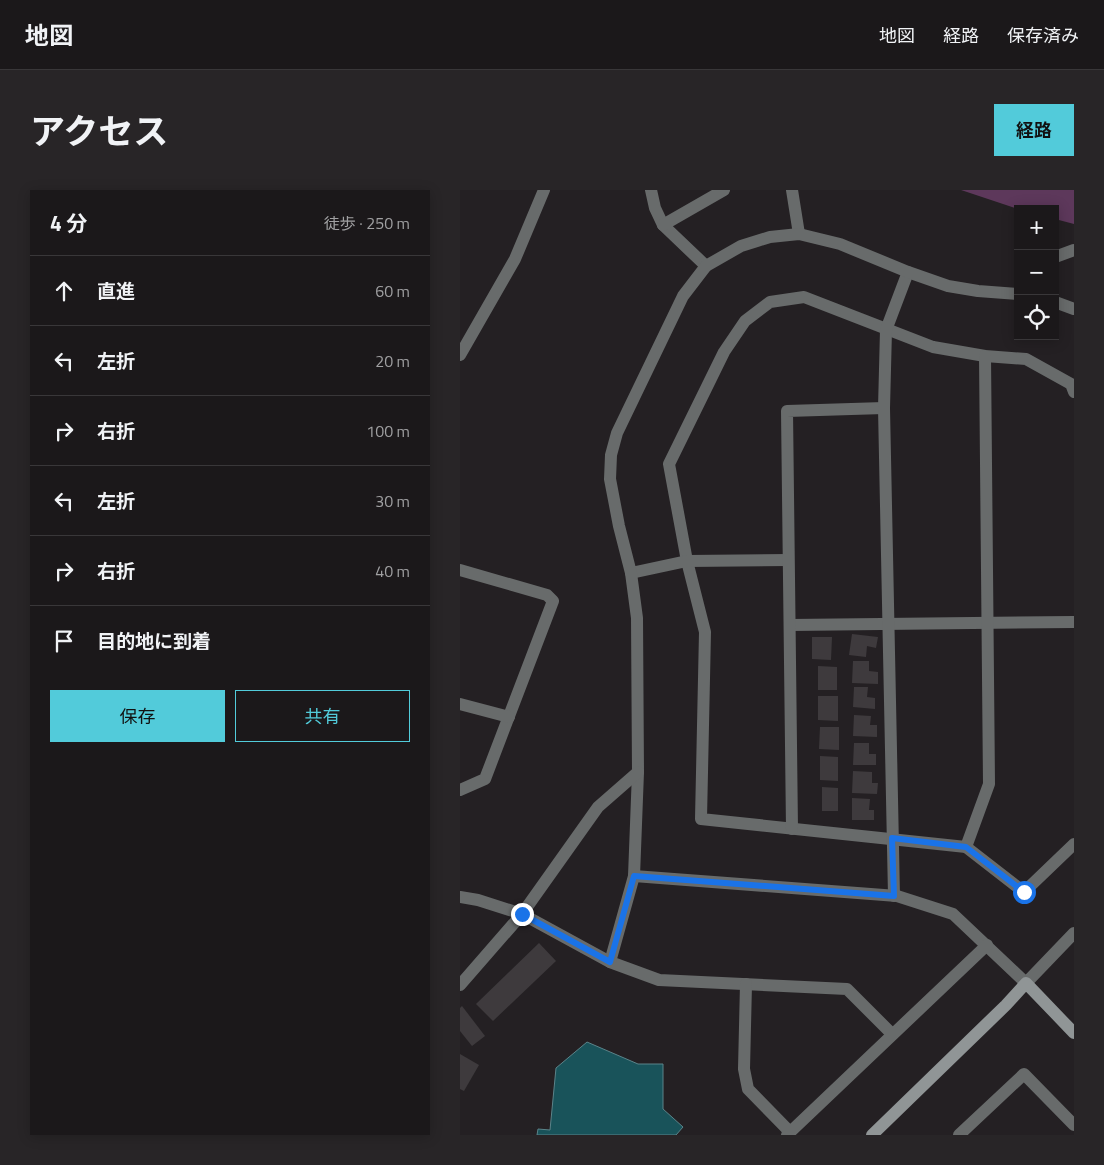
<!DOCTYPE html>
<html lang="ja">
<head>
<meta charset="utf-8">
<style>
	:root { --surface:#1b181a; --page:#282527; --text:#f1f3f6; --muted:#a0a0a2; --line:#393739; --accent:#52cbda }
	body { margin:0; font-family:"Titillium Web","Noto Sans JP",sans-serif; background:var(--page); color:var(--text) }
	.controls { position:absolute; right:15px; top:15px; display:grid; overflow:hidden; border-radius:0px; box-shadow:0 2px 12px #0003 }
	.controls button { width:45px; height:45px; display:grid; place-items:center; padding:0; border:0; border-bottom:1px solid var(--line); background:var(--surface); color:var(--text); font:25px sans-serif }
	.stop { position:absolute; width:15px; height:15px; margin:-11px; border:4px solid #1a73e8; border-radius:50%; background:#fff }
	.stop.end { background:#1a73e8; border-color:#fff; box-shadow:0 1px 5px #0008 }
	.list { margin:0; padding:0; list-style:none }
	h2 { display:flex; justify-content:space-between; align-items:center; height:65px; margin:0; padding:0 20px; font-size:21px }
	h2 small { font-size:16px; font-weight:400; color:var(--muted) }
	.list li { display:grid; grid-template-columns:32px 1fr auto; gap:15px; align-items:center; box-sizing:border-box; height:70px; padding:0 20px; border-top:1px solid var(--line) }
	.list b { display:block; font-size:19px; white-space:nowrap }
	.list em { font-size:16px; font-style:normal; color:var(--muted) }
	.actions { display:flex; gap:10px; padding:15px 20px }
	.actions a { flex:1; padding:11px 0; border:1px solid var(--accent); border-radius:0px; text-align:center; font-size:18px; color:var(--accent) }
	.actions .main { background:var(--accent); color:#111 }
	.icon { flex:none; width:28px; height:28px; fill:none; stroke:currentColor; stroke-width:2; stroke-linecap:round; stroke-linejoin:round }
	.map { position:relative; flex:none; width:614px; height:945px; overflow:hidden; border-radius:0px }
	header { display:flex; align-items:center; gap:30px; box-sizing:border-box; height:70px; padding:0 25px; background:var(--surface); border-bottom:1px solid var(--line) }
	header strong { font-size:24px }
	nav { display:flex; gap:28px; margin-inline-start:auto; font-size:18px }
	.intro { display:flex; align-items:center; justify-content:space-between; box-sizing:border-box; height:120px; padding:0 30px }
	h1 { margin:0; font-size:35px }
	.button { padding:12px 22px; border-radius:0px; background:var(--accent); color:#111; font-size:18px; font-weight:700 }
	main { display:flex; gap:30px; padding:0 30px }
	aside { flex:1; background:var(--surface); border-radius:0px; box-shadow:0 2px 12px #0003 }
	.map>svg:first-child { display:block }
</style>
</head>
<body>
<header>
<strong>地図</strong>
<nav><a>地図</a><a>経路</a><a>保存済み</a></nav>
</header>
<div class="intro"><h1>アクセス</h1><a class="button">経路</a></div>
<main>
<aside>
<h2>4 分<small>徒歩 · 250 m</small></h2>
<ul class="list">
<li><svg class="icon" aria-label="ahead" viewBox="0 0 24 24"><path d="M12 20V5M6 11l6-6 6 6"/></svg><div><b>直進</b></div><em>60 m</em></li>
<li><svg class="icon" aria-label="left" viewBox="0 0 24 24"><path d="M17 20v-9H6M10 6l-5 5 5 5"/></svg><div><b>左折</b></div><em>20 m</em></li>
<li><svg class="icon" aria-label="right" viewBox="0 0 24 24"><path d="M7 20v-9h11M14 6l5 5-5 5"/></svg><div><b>右折</b></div><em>100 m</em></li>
<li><svg class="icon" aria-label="left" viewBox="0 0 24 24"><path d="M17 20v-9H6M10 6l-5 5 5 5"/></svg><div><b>左折</b></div><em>30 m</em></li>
<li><svg class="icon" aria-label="right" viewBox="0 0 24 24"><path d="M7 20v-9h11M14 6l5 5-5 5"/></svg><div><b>右折</b></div><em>40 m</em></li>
<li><svg class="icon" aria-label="arrive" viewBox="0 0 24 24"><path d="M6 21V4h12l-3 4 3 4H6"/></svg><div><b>目的地に到着</b></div></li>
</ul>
<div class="actions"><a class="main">保存</a><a>共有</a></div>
</aside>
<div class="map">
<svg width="614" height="945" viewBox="0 0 614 945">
	<rect width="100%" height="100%" fill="#242023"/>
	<polygon fill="#5d385b" points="501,0 614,0 614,34 595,29 595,19 558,19"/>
	<polygon fill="#19535a" stroke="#5b8389" points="127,852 178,874 203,874 203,919 223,937 216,945 77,945 78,939 90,940 96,878"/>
	<g fill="#3e3a3d">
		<polygon points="392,444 418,447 416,458 407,456 406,467 389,465"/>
		<polygon points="352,447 372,447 371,470 352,469"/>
		<polygon points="393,471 409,471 409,481 418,482 418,494 392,493"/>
		<polygon points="358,476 377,477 377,500 358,500"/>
		<polygon points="394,497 408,497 407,507 415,508 415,519 393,517"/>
		<polygon points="358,506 378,506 378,531 358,530"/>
		<polygon points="394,525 411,526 410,535 417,535 417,547 393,546"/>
		<polygon points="360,537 379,537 379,560 359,559"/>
		<polygon points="394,553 409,553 409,564 416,564 416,575 393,575"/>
		<polygon points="360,566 378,567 378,591 360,590"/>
		<polygon points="393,581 412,582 412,593 418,593 417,604 392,603"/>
		<polygon points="362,597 378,598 378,621 362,621"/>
		<polygon points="392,608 410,609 409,620 414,620 414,630 392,630"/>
		<polygon points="79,753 96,771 33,831 16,814"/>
		<polygon points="2,816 25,846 12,856 0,841 0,818"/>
		<polygon points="0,864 19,875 4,901 0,899"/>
	</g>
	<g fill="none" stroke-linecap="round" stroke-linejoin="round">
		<g stroke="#686b6b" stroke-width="12">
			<polyline points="191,0 195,18 203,35 246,76"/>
			<polyline points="332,0 339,44"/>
			<polyline points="203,35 264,0"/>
			<polyline points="595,67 614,60"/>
			<polyline points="595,112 614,119"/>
			<polyline points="0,165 55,69 84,0"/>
			<polyline points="614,202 611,194 566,169 525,166 473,157 344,107 310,112 285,131 264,162 209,274 227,371 245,442 241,629 506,657 564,702 614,654"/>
			<polyline points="0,380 87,405 93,411 25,589 0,600"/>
			<polyline points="171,383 227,371 328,370"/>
			<polyline points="330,435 614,432"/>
			<polyline points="0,514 49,527"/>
			<polyline points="332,639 327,221 424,218"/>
			<polyline points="506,657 529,594 525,166"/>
			<polyline points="174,686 437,706 493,724 566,793 614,743"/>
			<polyline points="434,706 424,218 426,140 448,82"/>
			<polyline points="0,707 18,710 62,724 150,772 199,790 387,799 432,844"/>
			<polyline points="150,772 174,686 178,582 177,428 171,383 159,336 150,289 151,265 157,243 223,106 246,76 281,56 297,51 310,47 339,44 380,54 448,82 488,96 518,101 558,104"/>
			<polyline points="286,794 284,879 288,899 330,942"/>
			<polyline points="0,795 62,724 138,617 178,582"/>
			<polyline points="327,945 527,755"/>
			<polyline points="499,945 564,884 614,935"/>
		</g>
		<polyline stroke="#909596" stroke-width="12" points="412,945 546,815 566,793 614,843"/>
	</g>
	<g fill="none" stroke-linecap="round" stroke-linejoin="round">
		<polyline stroke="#1a73e8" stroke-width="6" points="62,724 150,772 174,686 434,706 432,648 506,657 564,702"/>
	</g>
</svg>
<div class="controls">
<button>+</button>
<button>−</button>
<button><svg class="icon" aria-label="locate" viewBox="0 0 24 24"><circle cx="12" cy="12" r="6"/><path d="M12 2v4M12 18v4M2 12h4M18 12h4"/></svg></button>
</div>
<div class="stop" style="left:564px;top:702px"></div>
<div class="stop end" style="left:62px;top:724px"></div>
</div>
</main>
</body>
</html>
